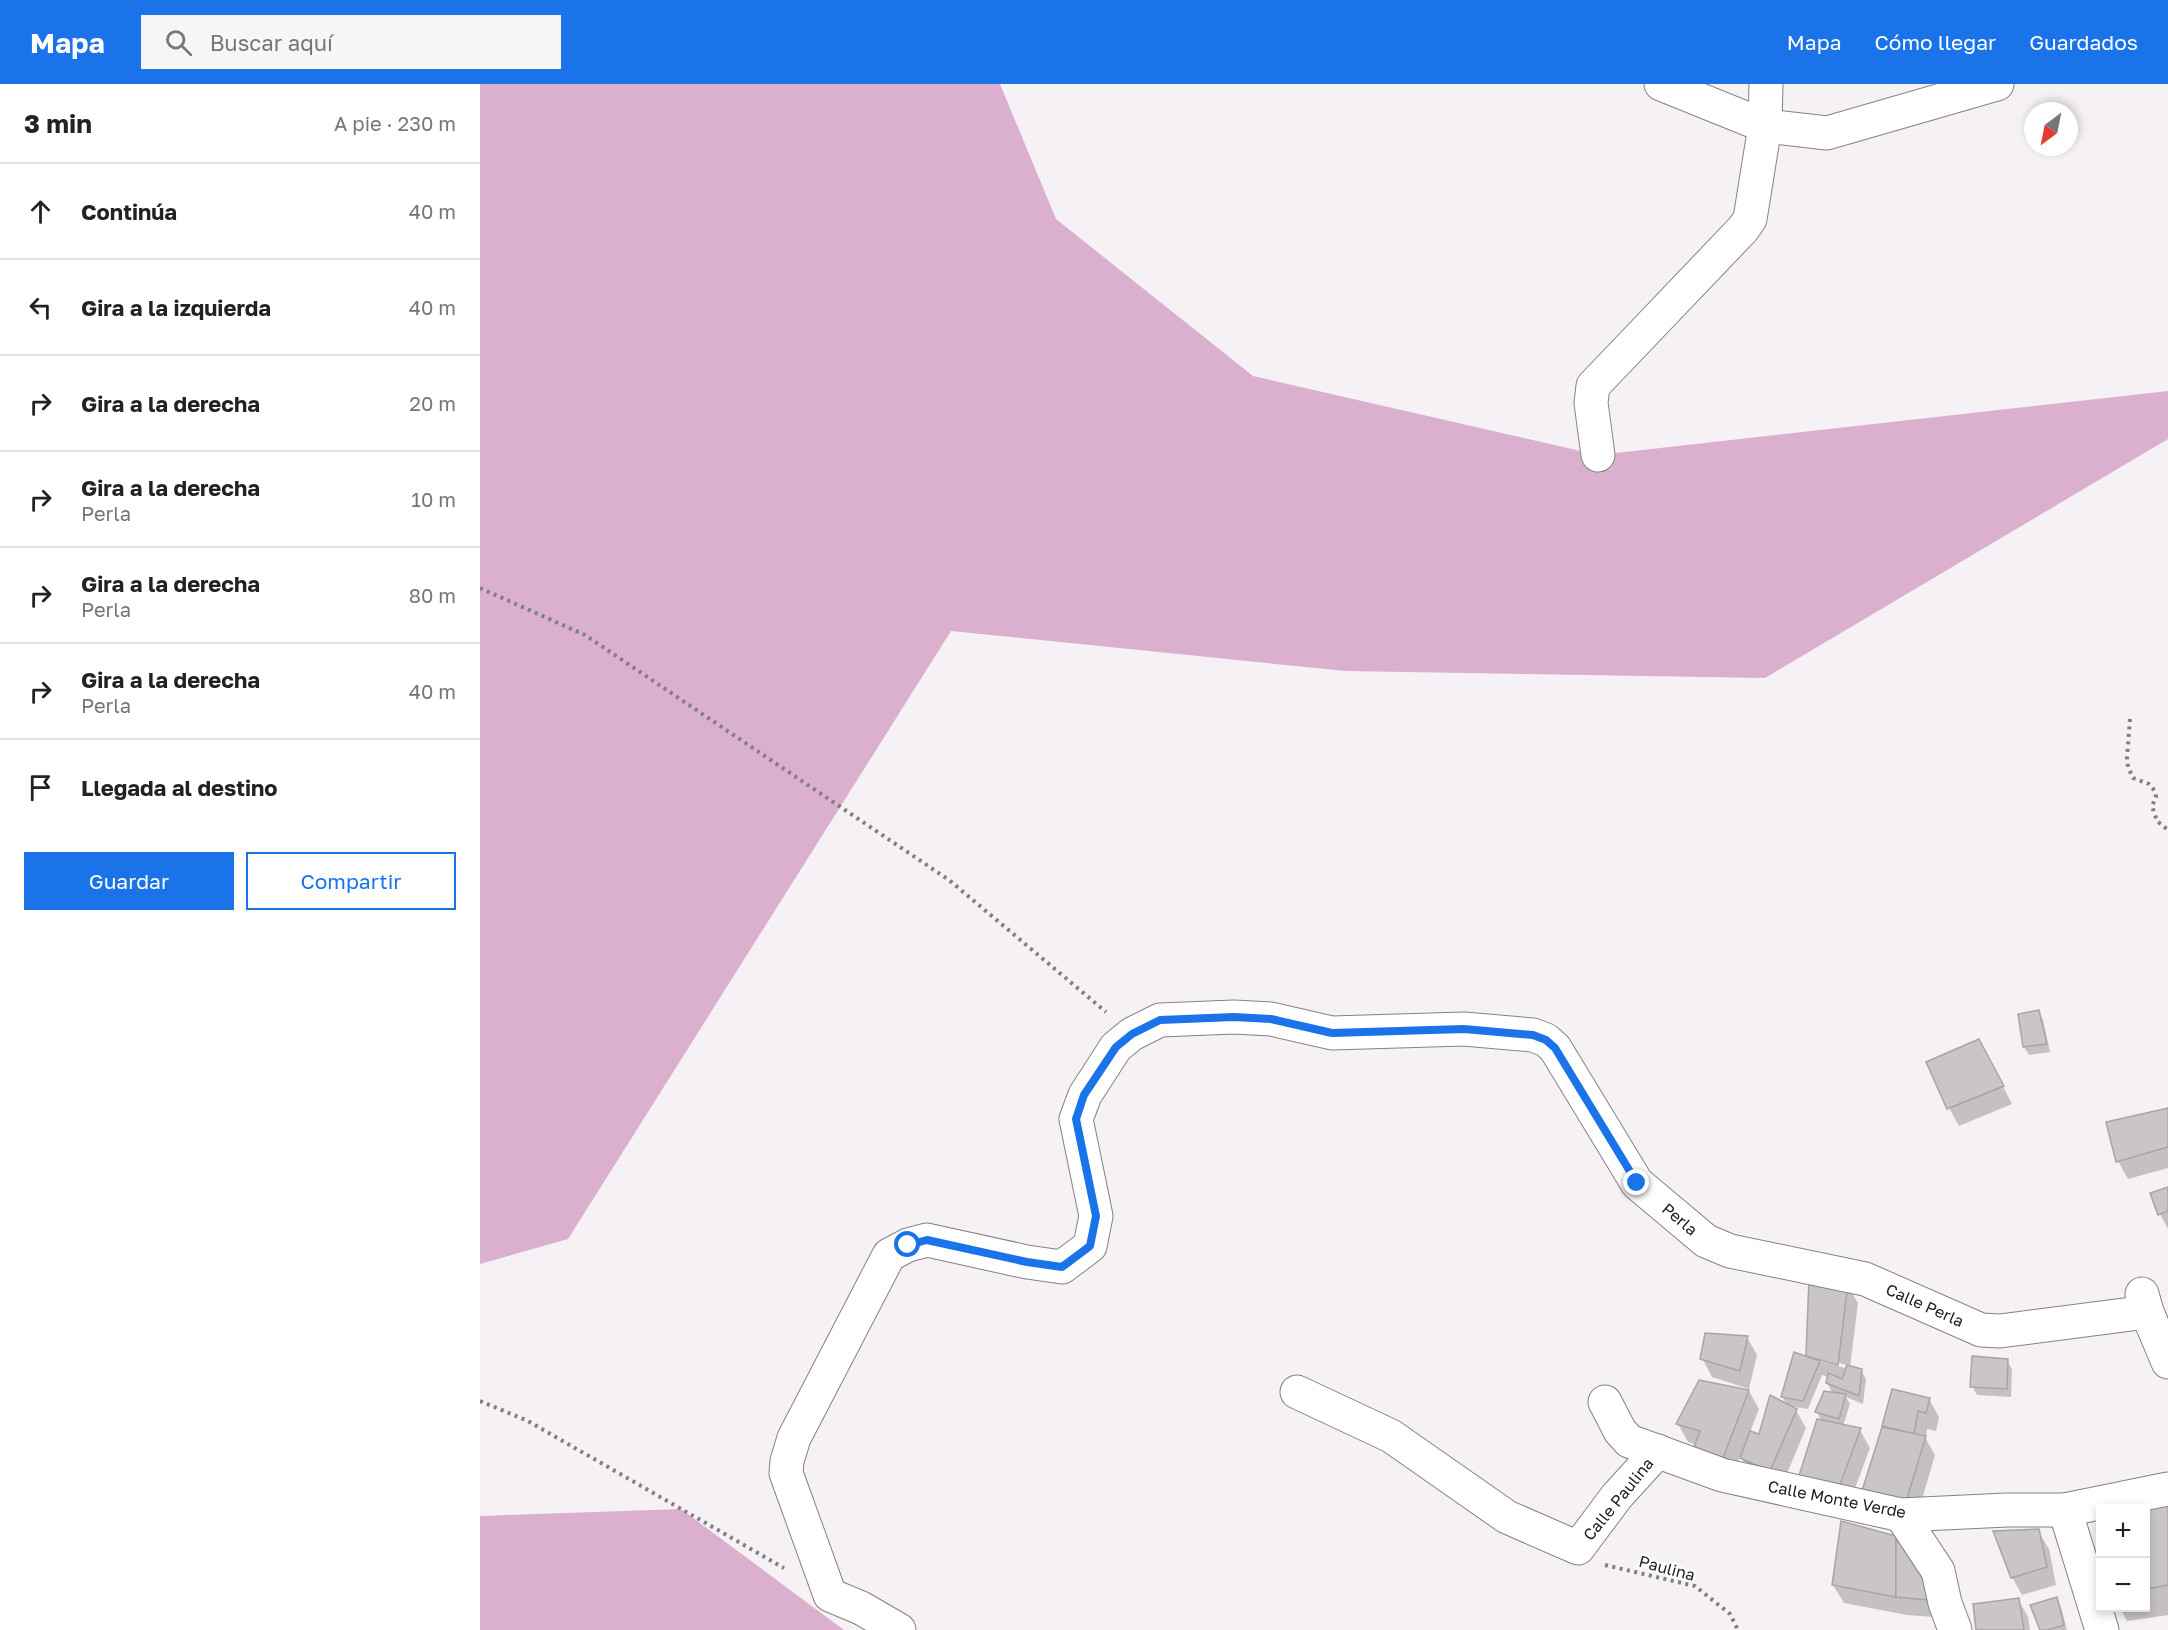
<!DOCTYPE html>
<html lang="es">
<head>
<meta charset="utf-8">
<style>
	:root { --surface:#fff; --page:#f6f6f6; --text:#222; --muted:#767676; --line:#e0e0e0; --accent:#1a73e8 }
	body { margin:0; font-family:"Golos Text",sans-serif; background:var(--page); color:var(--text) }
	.controls { position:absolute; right:18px; bottom:18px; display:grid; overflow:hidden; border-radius:0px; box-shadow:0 3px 9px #0003 }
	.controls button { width:54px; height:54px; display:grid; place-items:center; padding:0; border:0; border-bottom:2px solid var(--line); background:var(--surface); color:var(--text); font:30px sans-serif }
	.compass { position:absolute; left:1544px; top:18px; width:54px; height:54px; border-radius:50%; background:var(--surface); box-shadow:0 3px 9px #0003; rotate:212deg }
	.stop { position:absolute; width:18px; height:18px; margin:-14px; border:4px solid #1a73e8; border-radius:50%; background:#fff }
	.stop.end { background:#1a73e8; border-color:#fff; box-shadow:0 2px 6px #0008 }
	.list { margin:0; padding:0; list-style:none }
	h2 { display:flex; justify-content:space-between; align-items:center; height:78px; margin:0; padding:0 24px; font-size:26px }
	h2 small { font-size:20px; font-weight:400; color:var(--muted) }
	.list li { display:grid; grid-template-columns:39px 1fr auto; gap:18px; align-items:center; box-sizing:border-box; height:96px; padding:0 24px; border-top:2px solid var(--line) }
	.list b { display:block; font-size:22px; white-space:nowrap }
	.list p { margin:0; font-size:20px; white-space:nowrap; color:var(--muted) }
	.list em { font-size:20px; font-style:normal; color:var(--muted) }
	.actions { display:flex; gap:12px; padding:18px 24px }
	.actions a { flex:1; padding:14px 0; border:2px solid var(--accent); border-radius:0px; text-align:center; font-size:21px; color:var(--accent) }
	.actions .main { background:var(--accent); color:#fff }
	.icon { flex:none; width:33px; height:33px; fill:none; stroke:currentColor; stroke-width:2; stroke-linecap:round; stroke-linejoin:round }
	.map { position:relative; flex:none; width:1688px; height:1546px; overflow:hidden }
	header { display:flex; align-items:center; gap:36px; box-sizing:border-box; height:84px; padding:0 30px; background:var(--accent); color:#fff }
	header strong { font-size:28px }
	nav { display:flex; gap:33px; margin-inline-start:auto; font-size:21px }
	.search { width:420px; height:54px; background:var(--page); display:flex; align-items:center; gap:15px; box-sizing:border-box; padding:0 21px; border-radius:0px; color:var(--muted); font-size:22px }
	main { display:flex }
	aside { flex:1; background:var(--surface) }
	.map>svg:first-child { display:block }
</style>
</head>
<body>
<header>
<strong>Mapa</strong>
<div class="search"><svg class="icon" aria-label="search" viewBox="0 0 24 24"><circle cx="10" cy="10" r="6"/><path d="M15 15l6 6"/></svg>Buscar aquí</div>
<nav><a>Mapa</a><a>Cómo llegar</a><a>Guardados</a></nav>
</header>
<main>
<aside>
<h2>3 min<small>A pie · 230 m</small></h2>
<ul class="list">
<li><svg class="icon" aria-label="ahead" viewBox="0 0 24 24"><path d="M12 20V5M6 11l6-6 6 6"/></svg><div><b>Continúa</b></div><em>40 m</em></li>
<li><svg class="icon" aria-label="left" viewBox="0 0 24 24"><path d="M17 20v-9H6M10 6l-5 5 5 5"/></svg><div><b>Gira a la izquierda</b></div><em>40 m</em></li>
<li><svg class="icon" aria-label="right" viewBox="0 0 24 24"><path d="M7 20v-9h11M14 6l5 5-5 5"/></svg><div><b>Gira a la derecha</b></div><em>20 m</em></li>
<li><svg class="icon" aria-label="right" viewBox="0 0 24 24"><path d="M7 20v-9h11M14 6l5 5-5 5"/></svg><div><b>Gira a la derecha</b><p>Perla</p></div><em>10 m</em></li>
<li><svg class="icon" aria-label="right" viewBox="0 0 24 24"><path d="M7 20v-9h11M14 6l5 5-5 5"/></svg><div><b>Gira a la derecha</b><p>Perla</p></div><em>80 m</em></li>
<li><svg class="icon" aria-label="right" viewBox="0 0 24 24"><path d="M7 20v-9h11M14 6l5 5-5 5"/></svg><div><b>Gira a la derecha</b><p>Perla</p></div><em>40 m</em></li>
<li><svg class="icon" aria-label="arrive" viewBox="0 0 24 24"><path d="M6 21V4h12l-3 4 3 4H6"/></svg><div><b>Llegada al destino</b></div></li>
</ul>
<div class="actions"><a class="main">Guardar</a><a>Compartir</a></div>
</aside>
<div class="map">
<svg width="1688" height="1546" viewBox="0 0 1688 1546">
	<rect width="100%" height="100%" fill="#f6f1f5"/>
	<g fill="#dbafce">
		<polygon points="0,0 520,0 576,135 773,292 1118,371 1688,307 1688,355 1285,594 865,587 471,547 88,1155 0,1180"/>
		<polygon points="201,1425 364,1546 0,1546 0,1432"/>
	</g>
	<g fill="#0003" fill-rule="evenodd">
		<polygon points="1558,927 1563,936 1570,968 1549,971 1544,963"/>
		<polygon points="1509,975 1532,1020 1479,1042 1469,1024 1448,979"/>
		<polygon points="1688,1026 1688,1084 1648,1095 1638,1077"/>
		<polygon points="1688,1105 1688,1145 1680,1130 1672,1110"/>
		<path d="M1330,1195L1367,1201L1378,1219L1370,1283L1381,1286L1386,1295L1383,1320L1366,1313L1370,1320L1363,1342L1380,1346L1390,1364L1367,1426L1342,1338L1337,1328L1353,1310L1347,1299L1349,1293L1342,1291L1328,1325L1308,1322L1302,1313L1327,1274ZM1336,1273L1366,1281L1365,1284L1336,1276Z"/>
		<polygon points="1267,1253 1277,1271 1269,1305 1232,1293 1222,1274"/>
		<polygon points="1527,1277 1532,1285 1531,1313 1497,1311 1492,1302"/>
		<polygon points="1413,1306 1449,1315 1459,1333 1456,1347 1447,1345 1446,1355 1455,1371 1436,1436 1383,1410"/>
		<polygon points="1269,1307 1279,1325 1270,1348 1280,1352 1316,1326 1326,1344 1301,1404 1272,1392 1260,1372 1253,1392 1217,1361 1208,1358 1198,1340"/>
		<polygon points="1688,1423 1688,1531 1647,1537 1640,1524 1666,1524 1666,1427"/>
		<polygon points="1362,1438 1480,1535 1427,1531 1364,1519 1353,1501"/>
		<polygon points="1558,1447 1569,1465 1576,1501 1542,1511 1532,1493"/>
		<polygon points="1538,1515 1548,1533 1550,1546 1498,1546"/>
		<polygon points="1576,1515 1581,1523 1587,1546 1562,1546"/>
	</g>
	<g fill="#c9c5c8" stroke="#a8a4a7" stroke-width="1.5">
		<polygon points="1559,926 1567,960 1543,963 1538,930"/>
		<polygon points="1499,955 1524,1002 1467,1025 1446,978"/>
		<polygon points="1688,1024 1688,1063 1636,1078 1626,1038"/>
		<polygon points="1688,1103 1688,1127 1678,1131 1670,1109"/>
		<polygon points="1329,1193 1368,1199 1358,1281 1326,1272"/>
		<polygon points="1225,1249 1268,1252 1260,1287 1220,1275"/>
		<polygon points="1314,1268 1340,1277 1323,1317 1301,1313"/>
		<polygon points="1492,1272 1528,1275 1527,1305 1490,1303"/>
		<polygon points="1367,1281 1382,1285 1379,1312 1346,1299 1348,1289 1362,1295"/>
		<polygon points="1219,1296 1269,1306 1243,1374 1213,1366 1220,1347 1196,1340"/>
		<polygon points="1412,1305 1450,1314 1446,1329 1438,1327 1434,1350 1402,1342"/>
		<polygon points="1344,1307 1366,1310 1359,1335 1335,1328"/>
		<polygon points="1290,1311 1317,1325 1290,1387 1260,1374 1270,1347 1279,1350"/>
		<polygon points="1337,1335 1381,1344 1357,1409 1316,1401"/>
		<polygon points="1402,1343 1446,1352 1426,1418 1381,1410"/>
		<polygon points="1688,1421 1688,1501 1666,1505 1666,1425"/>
		<polygon points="1361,1437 1416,1452 1416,1513 1352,1501"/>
		<polygon points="1559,1445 1567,1483 1531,1494 1513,1447"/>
		<polygon points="1416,1452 1471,1518 1416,1513"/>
		<polygon points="1577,1513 1584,1541 1568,1546 1560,1546 1550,1521"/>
		<polygon points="1539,1514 1544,1546 1496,1546 1493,1520"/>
	</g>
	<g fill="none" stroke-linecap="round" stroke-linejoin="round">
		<g stroke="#858184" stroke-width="35">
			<g id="street">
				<polyline points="1181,0 1285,42 1347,49 1517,0"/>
				<polyline points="1118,371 1111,319 1113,302 1263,145 1270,135 1285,42 1286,0"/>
				<polyline points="1662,1210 1667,1228 1688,1278"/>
				<polyline points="817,1308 911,1352 1027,1433 1098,1464 1137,1412 1178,1367"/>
				<polyline points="1125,1318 1140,1347 1149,1357 1242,1391 1421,1431 1527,1426 1585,1426 1688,1405"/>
				<polyline points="1585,1426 1622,1546"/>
				<polyline points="1421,1431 1458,1487 1465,1519 1475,1546"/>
				<polyline points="419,1546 381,1524 350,1511 306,1389 307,1377 314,1354 409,1171 428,1161 447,1156 547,1178 582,1183 610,1162 616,1132 596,1035 605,1011 636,963 652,950 680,936 754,933 791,935 852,949 984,945 1053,951 1066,956 1075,964 1157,1099 1226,1157 1250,1167 1385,1195 1501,1246 1520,1247 1667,1228"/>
			</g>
		</g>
		<g stroke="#827f81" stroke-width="4" stroke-dasharray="3 4.5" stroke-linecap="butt">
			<polyline points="0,504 105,551 469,796 626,928"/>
			<polyline points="1650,635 1647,674 1648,683 1653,694 1669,700 1675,707 1676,713 1672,722 1677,737 1688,746"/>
			<polyline points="0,1317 48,1337 304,1484"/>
			<polyline points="1125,1481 1215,1502 1250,1530 1258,1546"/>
		</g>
		<use href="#street" stroke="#fff" stroke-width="33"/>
	</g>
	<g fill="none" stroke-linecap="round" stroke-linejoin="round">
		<polyline stroke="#1a73e8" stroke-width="8" points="428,1161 447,1156 547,1178 582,1183 610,1162 616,1132 596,1035 604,1011 636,963 652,950 680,936 754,933 791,935 852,949 984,945 1053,951 1066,956 1075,964 1157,1099"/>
	</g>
	<g text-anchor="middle" stroke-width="4.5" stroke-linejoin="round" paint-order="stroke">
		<g font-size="16" fill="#212021" stroke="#fff">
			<text transform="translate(1200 1135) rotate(40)" y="6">Perla</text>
			<text transform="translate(1445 1221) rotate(24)" y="6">Calle Perla</text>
			<text transform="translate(1138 1415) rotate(-51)" y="6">Calle Paulina</text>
			<text transform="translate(1357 1415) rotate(11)" y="6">Calle Monte Verde</text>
			<text transform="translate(1187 1484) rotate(15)" y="6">Paulina</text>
		</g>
	</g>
</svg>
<div class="controls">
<button>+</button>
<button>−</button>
</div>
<svg class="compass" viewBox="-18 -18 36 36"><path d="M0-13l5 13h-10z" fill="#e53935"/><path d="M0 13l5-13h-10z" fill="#767676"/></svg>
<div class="stop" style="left:428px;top:1161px"></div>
<div class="stop end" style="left:1157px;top:1099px"></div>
</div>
</main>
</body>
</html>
